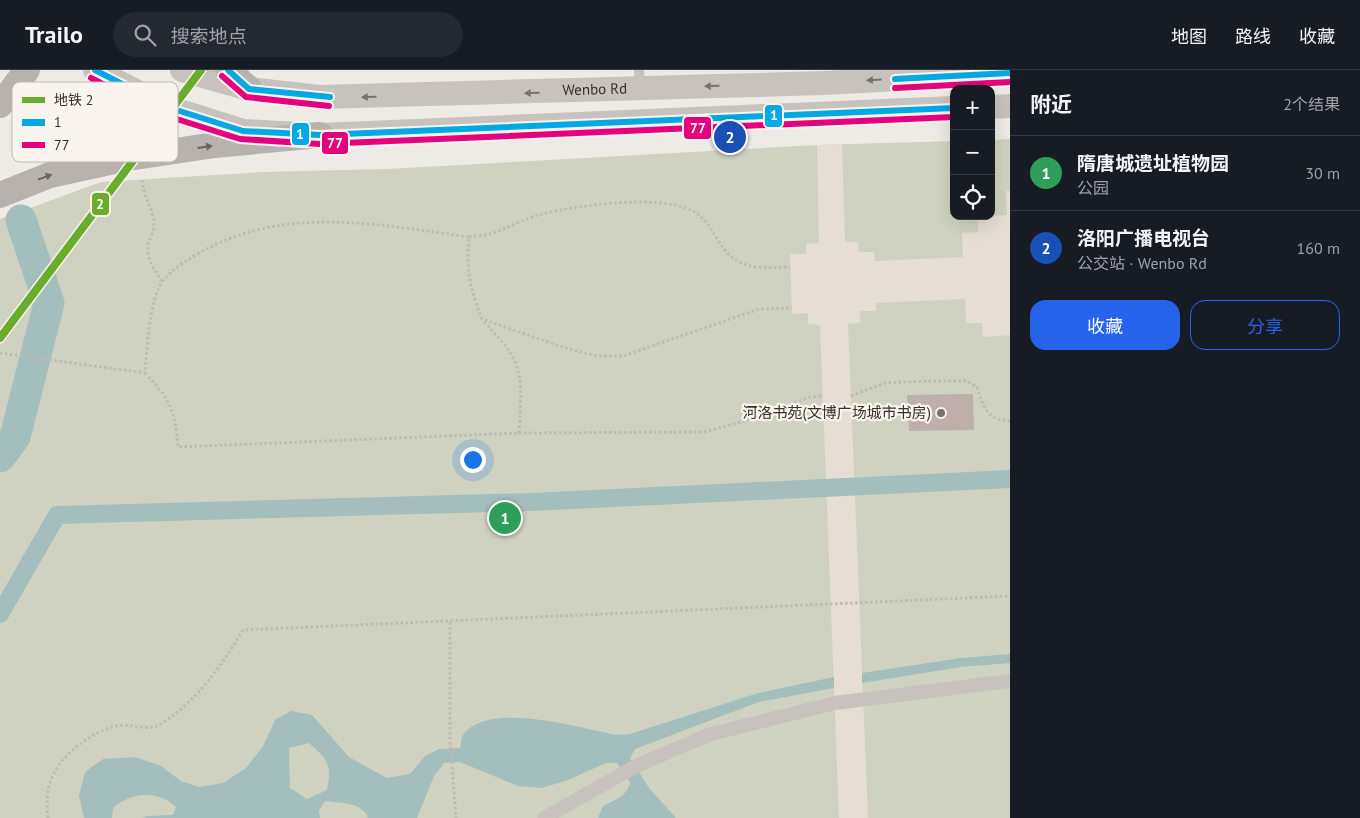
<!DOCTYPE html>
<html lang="zh">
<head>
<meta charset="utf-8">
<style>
	:root { --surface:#171b24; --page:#242831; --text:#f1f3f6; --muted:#9ea1a6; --line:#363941; --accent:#2563eb }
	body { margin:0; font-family:"PT Sans","Noto Sans SC",sans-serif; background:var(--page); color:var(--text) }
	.controls { position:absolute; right:15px; top:15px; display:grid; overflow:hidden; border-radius:10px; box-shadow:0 5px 20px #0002 }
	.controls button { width:45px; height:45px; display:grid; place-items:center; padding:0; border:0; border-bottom:1px solid var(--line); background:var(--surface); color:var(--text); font:25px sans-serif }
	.you { position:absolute; left:472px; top:389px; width:18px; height:18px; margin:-12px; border:4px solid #fff; border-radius:50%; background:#1a73e8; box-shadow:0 0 0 8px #1a73e833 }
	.badge { display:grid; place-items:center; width:32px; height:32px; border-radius:50%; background:var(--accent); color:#fff; font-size:16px; font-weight:700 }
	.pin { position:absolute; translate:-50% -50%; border:2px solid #fff; box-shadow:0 1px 5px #0006 }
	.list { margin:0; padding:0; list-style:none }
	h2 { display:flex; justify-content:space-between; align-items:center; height:65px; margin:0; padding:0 20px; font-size:21px }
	h2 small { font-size:16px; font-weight:400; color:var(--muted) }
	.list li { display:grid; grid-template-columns:32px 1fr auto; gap:15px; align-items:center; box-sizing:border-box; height:75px; padding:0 20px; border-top:1px solid var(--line) }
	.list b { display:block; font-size:19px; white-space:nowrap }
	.list p { margin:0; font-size:16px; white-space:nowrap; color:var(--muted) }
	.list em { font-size:16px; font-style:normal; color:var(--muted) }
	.actions { display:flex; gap:10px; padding:15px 20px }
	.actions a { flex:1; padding:11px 0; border:1px solid var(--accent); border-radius:15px; text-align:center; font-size:18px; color:var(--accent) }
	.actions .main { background:var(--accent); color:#fff }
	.icon { flex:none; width:28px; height:28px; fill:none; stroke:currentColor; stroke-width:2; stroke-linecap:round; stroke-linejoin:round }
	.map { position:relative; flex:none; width:1010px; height:748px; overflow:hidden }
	header { display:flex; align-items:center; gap:30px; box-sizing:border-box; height:70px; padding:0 25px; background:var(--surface); border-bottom:1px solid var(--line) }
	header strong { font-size:24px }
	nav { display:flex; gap:28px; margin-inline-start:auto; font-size:18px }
	.search { width:350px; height:45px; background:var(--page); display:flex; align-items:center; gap:12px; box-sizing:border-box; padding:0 18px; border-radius:28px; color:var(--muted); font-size:19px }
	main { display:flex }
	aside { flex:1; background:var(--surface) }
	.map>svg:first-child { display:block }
</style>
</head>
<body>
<header>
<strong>Trailo</strong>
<div class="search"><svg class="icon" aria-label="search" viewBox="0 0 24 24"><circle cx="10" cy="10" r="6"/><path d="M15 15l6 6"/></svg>搜索地点</div>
<nav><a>地图</a><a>路线</a><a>收藏</a></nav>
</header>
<main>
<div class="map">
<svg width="1010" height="748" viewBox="0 0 1010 748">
	<rect width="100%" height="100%" fill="#eeeae6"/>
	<polygon fill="#d0d2c1" points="1010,69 1010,748 0,748 0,149 101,112 263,102 387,99 817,75 954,71 954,146 991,146 991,70"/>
	<polygon fill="#e6ddd4" points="817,75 842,75 845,172 858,172 859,182 874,182 875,191 963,187 962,163 978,162 978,147 1007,145 1006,121 1010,121 1010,265 983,267 982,253 966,253 965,229 876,233 876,241 860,241 860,253 848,254 868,748 839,748 820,255 808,254 808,243 792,244 790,184 806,184 806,174 819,173"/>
	<g fill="#a4bebd" fill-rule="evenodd">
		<polygon points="1010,584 1010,593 961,597 862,613 862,603 961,588"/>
		<path d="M834,607V618L759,632L635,679L630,688L649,718L676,748H598L603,736C615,730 627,727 630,712L617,693H606L568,710L542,718L518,716L460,692L444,693L434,706L417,748H368C363,732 339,733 325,731L319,741L320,748H143L147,746L173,745L176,737C158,720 131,722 113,738L112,748H84L79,726L85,702L103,689L135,687L161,696L181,711L199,717L223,713L246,698L263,676L275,650L291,641L312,645L349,687L387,708L410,704L425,686L439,679L460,678C461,675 461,669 462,667C484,628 583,659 617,665L630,664L758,623ZM309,673C328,690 332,694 327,720L307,729L290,718L289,678Z"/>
	</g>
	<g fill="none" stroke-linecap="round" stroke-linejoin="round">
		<polyline stroke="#a4bebd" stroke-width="18" points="0,544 57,445 531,432 1010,409"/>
		<polyline stroke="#a4bebd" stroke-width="31" points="0,387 15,367 49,233 21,150"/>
	</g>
	<polygon fill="#bfafaa" points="973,324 974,360 909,361 907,325"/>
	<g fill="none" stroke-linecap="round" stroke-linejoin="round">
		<g stroke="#c0bab6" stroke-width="3" stroke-dasharray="2.5 2.5" stroke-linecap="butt">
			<path d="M142,110C144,127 149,132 153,146C156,155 152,164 149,172C144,186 155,201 162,212"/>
			<path d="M469,167C478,166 488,165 496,162C511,156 526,148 542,144C580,135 653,125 689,139C714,149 716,180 738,191C754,200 773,197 790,197"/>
			<path d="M0,283L145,303C147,281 149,228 163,211C174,197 190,188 205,180C287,135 382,155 469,167C466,200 470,218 482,249L565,278L598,286H623L759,239L792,238"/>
			<path d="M145,303C172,332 174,338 178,377L519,363C520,337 525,309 512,286C505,273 492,261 483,250"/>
			<path d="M851,326L884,313L927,311H967L977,317C983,337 987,350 1010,351"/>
			<polyline points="519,363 704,362 738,353 810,327 823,326"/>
			<polyline points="450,552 450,670 456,748"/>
			<path d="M48,748C47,735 46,723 51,710C60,685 91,662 116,656C130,653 149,662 161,654C198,630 221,596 243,560L1010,526"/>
		</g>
		<polyline stroke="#c7c2be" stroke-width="10" points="639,0 640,19"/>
		<polyline stroke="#c7c2be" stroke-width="14" points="544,748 638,695 711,664 835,633 1010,611"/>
		<g stroke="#c7c2be" stroke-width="24">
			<polyline points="95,0 167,37 243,61 320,65 954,38"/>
			<path id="s1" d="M182,0L249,19L319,27L824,13L1010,3"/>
			<polyline points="991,37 1010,36"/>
		</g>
		<g stroke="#b8b2ae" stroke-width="26">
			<polyline points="228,0 249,19"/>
			<polyline points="0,35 27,0"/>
			<polyline points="0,125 50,105 128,88 215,75 320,65"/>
		</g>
		<g stroke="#f9f4ee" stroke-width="10">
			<g id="bus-1">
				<polyline points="95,0 167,37 243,61 320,65 954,38"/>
				<polyline points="228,0 249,19 330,27"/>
				<polyline points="895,9 1010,3"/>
			</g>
		</g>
		<g stroke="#f9f4ee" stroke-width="10">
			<g id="bus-2">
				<polyline points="222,6 246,27 329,36"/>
				<polyline points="91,8 164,45 240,69 320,74 954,47"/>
				<polyline points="895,18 1010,12"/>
			</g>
		</g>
		<use href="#bus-1" stroke="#03a8e5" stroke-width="6"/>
		<use href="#bus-2" stroke="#e5007d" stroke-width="6"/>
		<g stroke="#f9f4ee" stroke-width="11">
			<polyline id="metro-1" points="0,268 201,0"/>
		</g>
		<use href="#metro-1" stroke="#6aac2c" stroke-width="8"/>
	</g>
	<defs><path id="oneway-solid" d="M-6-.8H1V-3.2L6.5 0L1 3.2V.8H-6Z" transform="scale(1.25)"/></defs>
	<g fill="#78726e">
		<use href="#oneway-solid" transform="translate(874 10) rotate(177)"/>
		<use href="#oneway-solid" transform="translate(712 16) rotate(178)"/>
		<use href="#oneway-solid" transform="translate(532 23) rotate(178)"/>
		<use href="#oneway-solid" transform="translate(369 27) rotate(179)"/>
	</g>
	<g fill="#6b6460">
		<use href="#oneway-solid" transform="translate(205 77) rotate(-8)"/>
		<use href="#oneway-solid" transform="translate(45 107) rotate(-20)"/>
	</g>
	<circle fill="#78716d" stroke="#f9f4ee" stroke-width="2" cx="941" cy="343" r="5"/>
	<g text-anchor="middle" stroke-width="4.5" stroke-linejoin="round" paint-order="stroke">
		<g font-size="15" fill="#38302c" stroke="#f9f4ee">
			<text dy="5" stroke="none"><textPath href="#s1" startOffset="416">Wenbo Rd</textPath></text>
		</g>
		<g font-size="15" fill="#38302c" stroke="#f9f4ee" text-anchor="end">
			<text x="931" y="348">河洛书苑(文博广场城市书房)</text>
		</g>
	</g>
	<rect x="12" y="12" width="166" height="80" rx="8" fill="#f9f4ee" stroke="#bfb9b4" stroke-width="1"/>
	<rect x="22" y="27" width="23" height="6" fill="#6aac2c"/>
	<rect x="22" y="49" width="23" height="7" fill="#03a8e5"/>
	<rect x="22" y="72" width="23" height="6" fill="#e5007d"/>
	<g font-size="14" fill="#38302c">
		<text x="54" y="35">地铁 2</text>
		<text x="54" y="57">1</text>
		<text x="54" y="80">77</text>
	</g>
	<g stroke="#f9f4ee" stroke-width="2">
		<rect x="764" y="34" width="19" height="24" rx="5" fill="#03a8e5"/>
		<rect x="683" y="46" width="29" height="24" rx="5" fill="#e5007d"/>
		<rect x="291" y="52" width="19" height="24" rx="5" fill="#03a8e5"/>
		<rect x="321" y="61" width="28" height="24" rx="5" fill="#e5007d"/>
		<rect x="91" y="122" width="19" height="24" rx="5" fill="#6aac2c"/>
	</g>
	<g font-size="14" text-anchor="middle" font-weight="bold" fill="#fff">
		<text x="774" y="50">1</text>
		<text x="698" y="63">77</text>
		<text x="300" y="69">1</text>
		<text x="335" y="78">77</text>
		<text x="100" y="139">2</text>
	</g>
</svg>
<div class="controls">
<button>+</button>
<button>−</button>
<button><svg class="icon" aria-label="locate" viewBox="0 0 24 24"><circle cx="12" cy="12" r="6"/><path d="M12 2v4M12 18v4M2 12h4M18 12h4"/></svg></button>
</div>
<div class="you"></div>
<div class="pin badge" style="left:505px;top:448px;background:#2e9e5b">1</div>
<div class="pin badge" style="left:730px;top:67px;background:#1a4fb4">2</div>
</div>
<aside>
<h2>附近<small>2个结果</small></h2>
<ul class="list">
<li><span class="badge" style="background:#2e9e5b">1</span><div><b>隋唐城遗址植物园</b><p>公园</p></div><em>30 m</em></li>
<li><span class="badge" style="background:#1a4fb4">2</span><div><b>洛阳广播电视台</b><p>公交站 · Wenbo Rd</p></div><em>160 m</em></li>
</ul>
<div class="actions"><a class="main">收藏</a><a>分享</a></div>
</aside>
</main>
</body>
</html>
